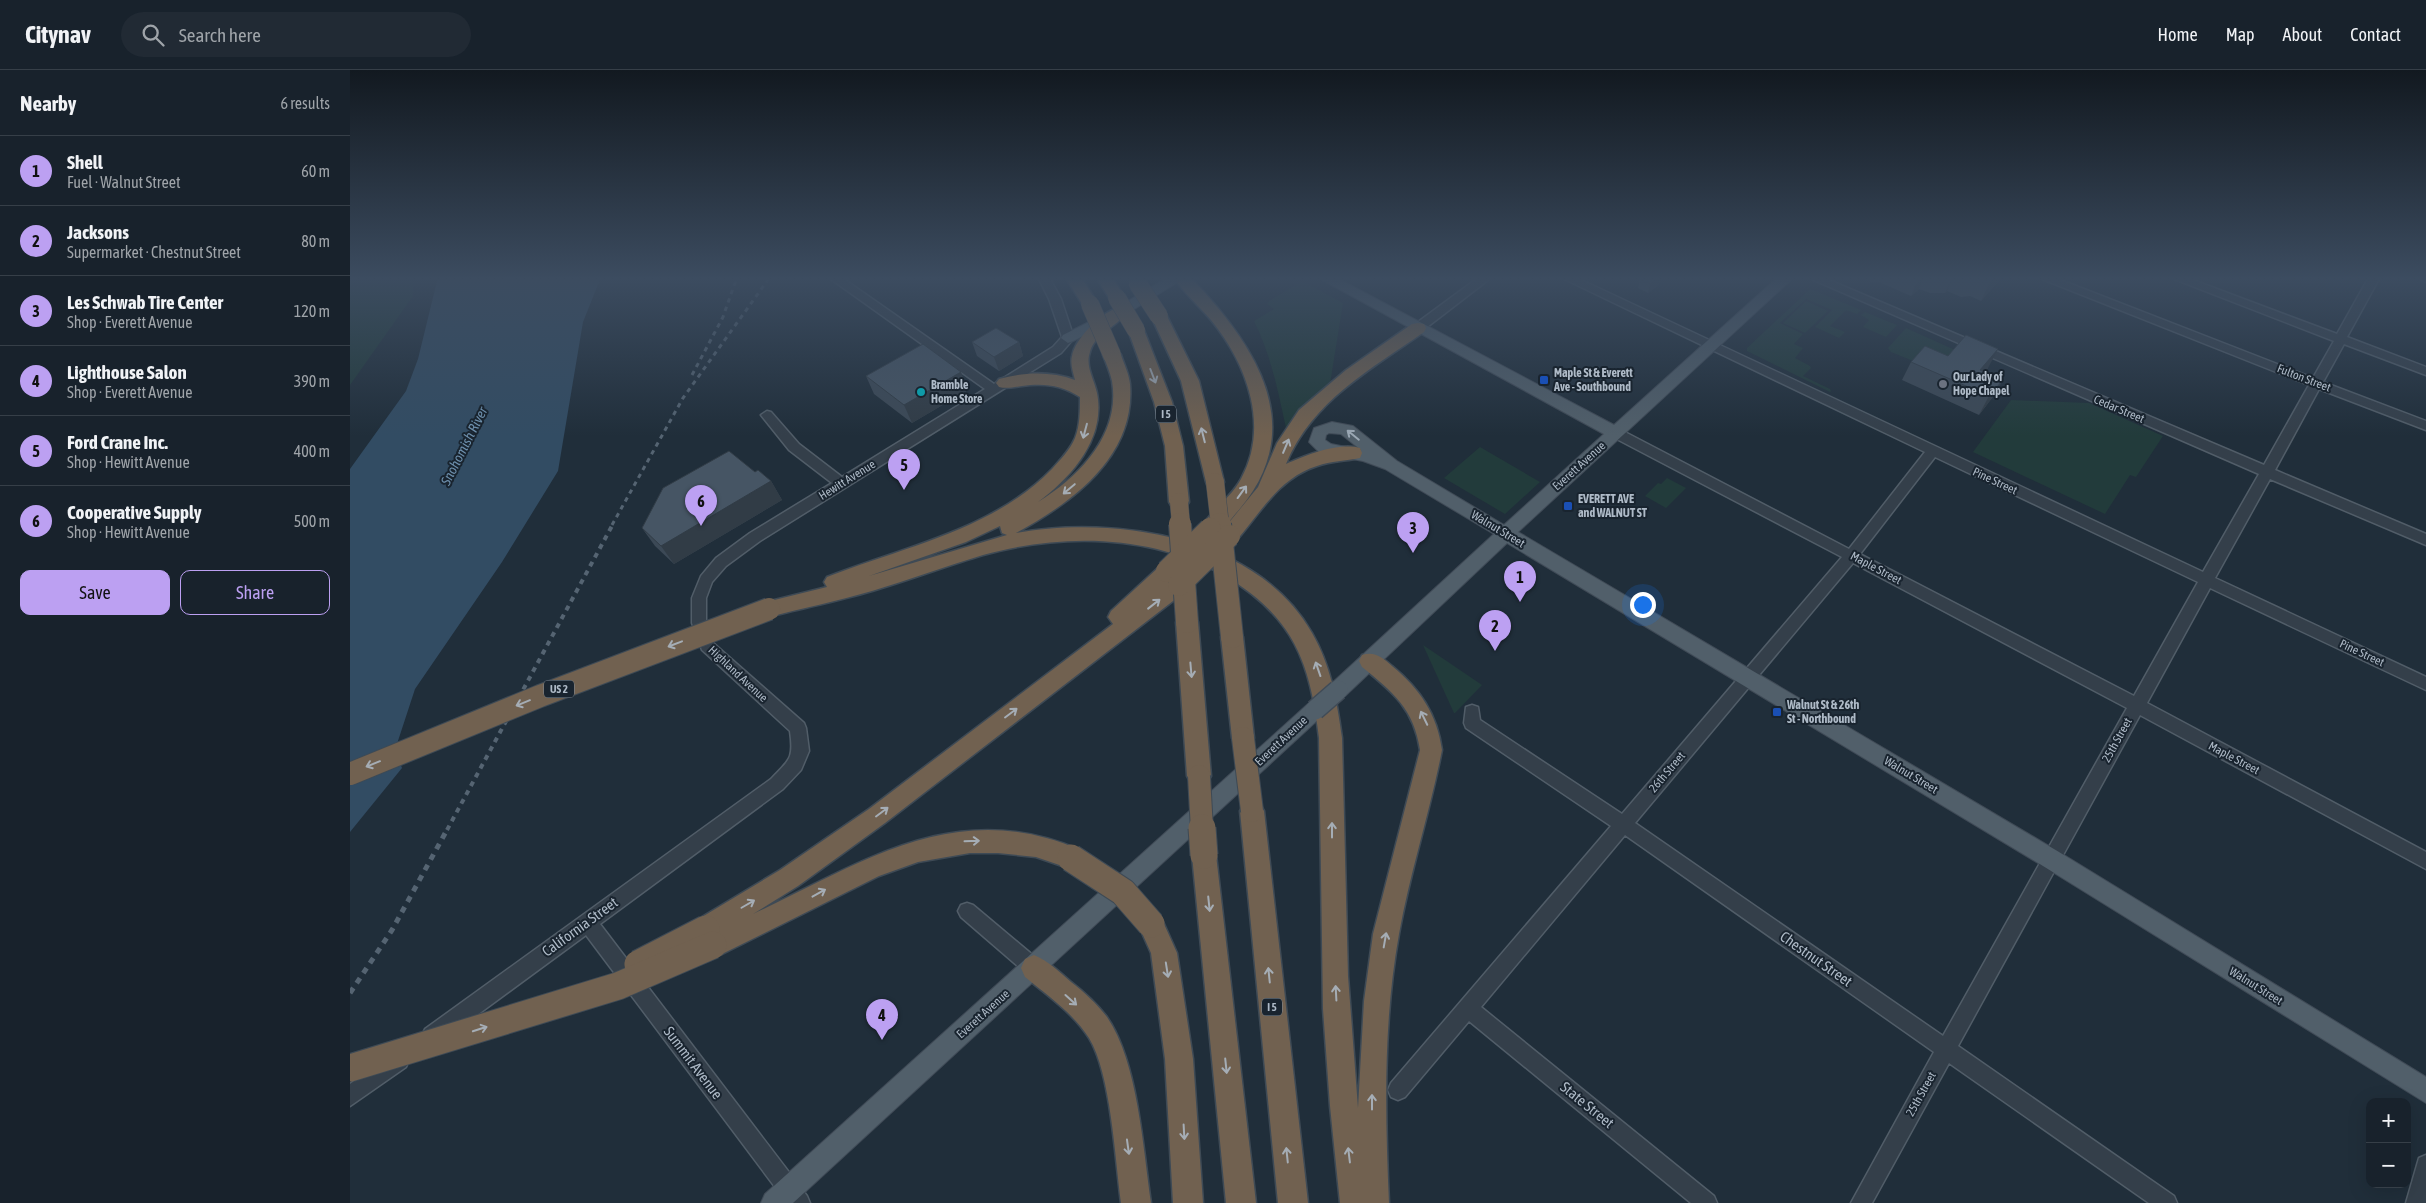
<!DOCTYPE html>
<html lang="en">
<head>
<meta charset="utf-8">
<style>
	:root { --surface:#18222c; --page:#212a34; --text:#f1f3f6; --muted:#9fa4a9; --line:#363f48; --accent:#bca0f2 }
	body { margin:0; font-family:"Asap Condensed",sans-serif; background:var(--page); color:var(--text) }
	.controls { position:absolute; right:15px; bottom:15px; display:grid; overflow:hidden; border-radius:10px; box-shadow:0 5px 20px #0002 }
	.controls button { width:45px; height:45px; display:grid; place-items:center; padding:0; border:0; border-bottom:1px solid var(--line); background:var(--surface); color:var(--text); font:25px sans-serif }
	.you { position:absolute; left:1292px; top:534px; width:18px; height:18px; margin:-12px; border:4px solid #fff; border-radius:50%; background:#1a73e8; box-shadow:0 0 0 8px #1a73e833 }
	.badge { display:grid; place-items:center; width:32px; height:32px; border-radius:50%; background:var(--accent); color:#111; font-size:16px; font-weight:700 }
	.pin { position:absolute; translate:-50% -41px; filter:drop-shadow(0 1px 2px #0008) }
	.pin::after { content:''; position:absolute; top:26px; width:18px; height:15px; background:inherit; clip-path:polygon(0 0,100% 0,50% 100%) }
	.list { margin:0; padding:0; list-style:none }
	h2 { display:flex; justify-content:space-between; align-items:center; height:65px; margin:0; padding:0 20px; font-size:21px }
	h2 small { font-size:16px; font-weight:400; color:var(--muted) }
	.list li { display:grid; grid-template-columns:32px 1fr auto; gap:15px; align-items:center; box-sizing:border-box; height:70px; padding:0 20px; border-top:1px solid var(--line) }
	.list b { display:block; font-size:19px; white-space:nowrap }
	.list p { margin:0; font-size:16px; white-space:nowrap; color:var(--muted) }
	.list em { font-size:16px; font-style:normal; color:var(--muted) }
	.actions { display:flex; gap:10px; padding:15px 20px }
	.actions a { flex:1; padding:11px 0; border:1px solid var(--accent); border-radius:10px; text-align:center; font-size:18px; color:var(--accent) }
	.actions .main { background:var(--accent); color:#111 }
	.icon { flex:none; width:28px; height:28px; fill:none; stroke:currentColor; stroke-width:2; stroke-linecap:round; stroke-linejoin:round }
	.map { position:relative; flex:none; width:2076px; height:1133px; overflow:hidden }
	header { display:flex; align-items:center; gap:30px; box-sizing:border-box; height:70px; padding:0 25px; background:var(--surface); border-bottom:1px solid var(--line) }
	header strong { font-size:24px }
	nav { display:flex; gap:28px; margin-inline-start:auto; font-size:18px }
	.search { width:350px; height:45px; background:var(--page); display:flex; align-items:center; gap:12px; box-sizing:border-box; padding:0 18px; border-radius:28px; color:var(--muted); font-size:19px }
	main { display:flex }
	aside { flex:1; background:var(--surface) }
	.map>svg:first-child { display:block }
</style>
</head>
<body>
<header>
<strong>Citynav</strong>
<div class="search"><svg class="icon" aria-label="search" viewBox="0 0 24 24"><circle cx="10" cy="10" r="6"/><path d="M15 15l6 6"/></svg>Search here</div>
<nav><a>Home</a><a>Map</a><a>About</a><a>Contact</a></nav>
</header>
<main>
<aside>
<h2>Nearby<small>6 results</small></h2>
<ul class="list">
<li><span class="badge">1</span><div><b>Shell</b><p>Fuel · Walnut Street</p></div><em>60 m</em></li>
<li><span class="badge">2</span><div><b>Jacksons</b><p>Supermarket · Chestnut Street</p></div><em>80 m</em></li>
<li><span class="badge">3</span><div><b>Les Schwab Tire Center</b><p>Shop · Everett Avenue</p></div><em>120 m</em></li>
<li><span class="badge">4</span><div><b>Lighthouse Salon</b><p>Shop · Everett Avenue</p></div><em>390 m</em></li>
<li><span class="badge">5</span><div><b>Ford Crane Inc.</b><p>Shop · Hewitt Avenue</p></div><em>400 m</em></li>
<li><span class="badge">6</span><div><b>Cooperative Supply</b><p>Shop · Hewitt Avenue</p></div><em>500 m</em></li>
</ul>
<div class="actions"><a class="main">Save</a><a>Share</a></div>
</aside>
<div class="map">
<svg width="2076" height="1133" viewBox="0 0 2076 1133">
	<rect width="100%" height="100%" fill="#202e3a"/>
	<g fill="#223b3b">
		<polygon points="0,207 63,207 63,226 0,315"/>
		<path d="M952,211L993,233L980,314L962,328L936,358C928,321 921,285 904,251L924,239L917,234L919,231Z"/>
		<polygon points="1460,219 1511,240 1507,244 1496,240 1480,256 1495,262 1489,268 1465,257 1482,240 1456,229 1430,253 1453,264 1444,274 1453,278 1445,288 1460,296 1461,298 1453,306 1480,319 1481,321 1480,322 1397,281 1397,278"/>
		<polygon points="1456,231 1478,241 1455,263 1433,253"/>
		<polygon points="1515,242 1547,255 1536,267 1513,257 1519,250 1511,245"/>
		<polygon points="1556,258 1605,280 1583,299 1541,282 1538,278"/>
		<polygon points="1661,330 1739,333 1813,366 1786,407 1780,405 1755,444 1623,382"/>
		<polygon points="1130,377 1190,412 1155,444 1094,408"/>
		<polygon points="1317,408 1336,418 1316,438 1295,426 1308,413 1311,414"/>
		<polygon points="1073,575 1132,615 1105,643 1104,643"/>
	</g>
	<polygon fill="#324c63" points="88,207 251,207 233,252 208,401 152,492 65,619 45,680 52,698 0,762 0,399 56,321 68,289"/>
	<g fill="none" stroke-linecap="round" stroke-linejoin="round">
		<g stroke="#515d68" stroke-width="3">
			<g id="minor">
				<path d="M478,207H491L644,314L703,277L712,267L699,229L688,207H699L711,229L724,268L711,283L410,471L376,496L362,512L356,528V553L363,573L454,653L456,658L459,681L451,700L433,719L250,854L457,1126L460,1133H437L236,865L89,973L82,976L75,973L72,966L75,959L421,709C440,689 444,689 440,661L352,580L342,553V528L351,506L366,488L400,463L482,413L439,380L411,345L417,341L421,342L449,374L492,407L635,319Z"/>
				<polygon points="1129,207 1142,207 1072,261 1064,261 1062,258 1064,255"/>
				<path d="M1210,207H1225L1853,502L1909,404L1457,207H1472L1914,395L1959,315L1687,207H1703L1963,308L1984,271L1819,207H1835L1987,264L2019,207H2030L1997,267L2076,297V305L1994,274L1973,312L2076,351V360L1969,319L1925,400L2076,464V475L1920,409L1865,508L2076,607V620L1860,518L1797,633L2076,782V799L1790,645L1608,976L1824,1126L1827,1133H1799L1599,993L1522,1133H1501L1584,982L1275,765L1131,937L1364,1126L1367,1133H1341L1119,951L1055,1027L1048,1030L1041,1027L1038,1020L1041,1013L1261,756L1116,658L1114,653L1116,637L1122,635L1128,637L1130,650L1272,744L1492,487L1261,366L1260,363L1261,360H1271L1499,479L1575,382ZM1585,387L1848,512L1784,626L1510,484ZM1503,493L1777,638L1593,966L1285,753Z"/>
				<polygon points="2065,207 2076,207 2076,212"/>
				<polygon points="617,833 623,835 691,892 693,898 691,904 684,907 677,904 611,847 608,841 611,835"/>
				<polygon points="49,980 56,983 59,990 56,997 0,1036 0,1014"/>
				<polygon points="2076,1085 2076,1133 2056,1133 2069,1088"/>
			</g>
		</g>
		<g stroke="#404b57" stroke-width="2">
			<g id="major">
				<polygon points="818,207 836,207 773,246 723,271 718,273 711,268 713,265 763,240"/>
				<path d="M967,207H985L1264,355L1428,207H1444L1168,462L1709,782L2076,1007V1033L1693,796L1157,473L995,626L988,628L981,626L978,620L981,614L1144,464L1035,399L1013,391L970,383L959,372L964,358L982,352L1003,356L1047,391L1154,455L1254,364ZM979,363L991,364L1011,380L981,374L975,370L976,365Z"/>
				<polygon points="965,632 972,634 975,640 972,646 443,1133 411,1133 415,1124 958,634"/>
			</g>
		</g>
		<g stroke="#3e4a55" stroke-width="3">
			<g id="highway">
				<polygon points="715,207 731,207 748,234 746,237 734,237"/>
				<polygon points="746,207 762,207 775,228 773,231 761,231"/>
				<path d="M823,207H840C904,273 961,357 888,441C878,452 869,469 853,464L850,459C861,440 881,428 891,409C920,356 897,294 861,250C849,236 834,223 823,207Z"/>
				<path d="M768,238L774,239L776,243C766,258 745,263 740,282C735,296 744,309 747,323C756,368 722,407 688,432C730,406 771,364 762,311C760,302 756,293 753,285L756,281H768L771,285C774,294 779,304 780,314C786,386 723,432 666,463C766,445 908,467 962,563C981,596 987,631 992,668L998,906L1008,1038L1014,931L1023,864L1070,680C1064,639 1043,622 1012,597L1009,591L1012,585C1025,581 1033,588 1042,596C1070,619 1087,644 1092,680C1080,742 1060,802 1049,864C1033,953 1035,1043 1039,1133H990L980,1036L973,939L969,668C960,592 944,547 875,506C802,464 713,463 633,485C596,496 559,510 522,521C488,531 453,538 419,547L412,545L409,539L412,533L477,517L474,512L477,507C553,477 643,460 702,399C710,390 720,380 725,368C730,356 730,340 730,327C711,315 694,313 672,316C664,317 657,319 649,317L646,313L649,309C674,302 701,301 725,310C723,302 720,294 722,286C725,269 751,242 768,238ZM650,456L652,463L657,465L519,506L616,472Z"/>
				<polygon points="809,241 815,242 817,246 849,311 874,412 872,417 865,419 858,417 856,412 831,311 801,246 803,242"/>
				<path d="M1068,253L1074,254L1076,258L1074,262C1021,299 962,331 936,394C956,385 988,372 1010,378L1012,383L1010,388C996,391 981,391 967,396C929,408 911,442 886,471L879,473L872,471L869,466L872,461L908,417L927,373L949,340L996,300L1062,254Z"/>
				<polygon points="786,255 792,256 794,260 822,332 833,376 839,432 836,437 829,439 822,437 819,432 815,376 804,332 778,260 780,256"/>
				<path d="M817,493L824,496L827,501L818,513L829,507L836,509L839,515L836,521L535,753L448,816L403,844C512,793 606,726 730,780L733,788L730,796L721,799L686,787L648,783H620L568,792L529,806L372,884L363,887L354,884L350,875L352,870L347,868L343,859L347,850L430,800L519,739L763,554L758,547L761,541L810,496Z"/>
				<polygon points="837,544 844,546 848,552 861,706 857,713 849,716 841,713 837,706 826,552 830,546"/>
				<polygon points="882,559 890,561 893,567 904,668 901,675 893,678 885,675 882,668 871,567 874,561"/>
				<polygon points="902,730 910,734 914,741 958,1133 928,1133 890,741 894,734"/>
				<polygon points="854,774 863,777 866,785 906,1133 876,1133 842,785 845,777"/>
				<polygon points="801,842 810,845 827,883 843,989 853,1133 823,1133 815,989 801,883 788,854 792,845"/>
				<path d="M684,885C698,891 710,902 721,912C734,922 747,934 757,947C788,992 793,1079 801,1133H771C765,1089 761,1004 739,968C723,943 697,925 675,907L671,898L675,889Z"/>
			</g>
		</g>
		<use href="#minor" fill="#343f4a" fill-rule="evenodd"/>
		<use href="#major" fill="#515f6a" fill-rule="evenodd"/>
		<use href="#highway" fill="#716150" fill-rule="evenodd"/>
		<g stroke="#556472" stroke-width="3" stroke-dasharray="4.5 4.5" stroke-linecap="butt">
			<polyline points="342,305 373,247 387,207"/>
			<polyline points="262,455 333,328 420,207"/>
		</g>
		<polyline stroke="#556472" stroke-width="4" stroke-dasharray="5 5" stroke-linecap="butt" points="97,760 263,454"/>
		<polyline stroke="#556472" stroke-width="5" stroke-dasharray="6 6" stroke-linecap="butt" points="0,923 42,860 98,758"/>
		<g stroke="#404b57" stroke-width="22" stroke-linecap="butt">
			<polyline id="major-bridge" points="965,640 988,620"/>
		</g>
		<g stroke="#3e4a55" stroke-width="19" stroke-linecap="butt">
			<g id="highway-bridge-far2">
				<polyline points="788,214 809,246"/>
				<polyline points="767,228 786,260"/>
				<polyline points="740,234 762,285"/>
				<polyline points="865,412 870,455"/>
				<polyline points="829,432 831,455"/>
			</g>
		</g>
		<g stroke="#3e4a55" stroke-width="24" stroke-linecap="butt">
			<g id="highway-bridge-far1">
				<polyline points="830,454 837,552"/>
				<polyline points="870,454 882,567"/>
				<polyline points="817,501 860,459"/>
				<polyline points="829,515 879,466"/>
				<polyline points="893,668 902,741"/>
				<polyline points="0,704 190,626 419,539"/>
				<polyline points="849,706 852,760"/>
			</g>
		</g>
		<g stroke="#3e4a55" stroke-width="29" stroke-linecap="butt">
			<g id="highway-bridge">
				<polyline points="852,758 854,785"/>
				<polyline points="721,788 773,822 801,854"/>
				<polyline points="288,894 356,859"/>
				<polyline points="0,998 268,916 363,875"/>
			</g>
		</g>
		<use href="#major-bridge" stroke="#515f6a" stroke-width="19"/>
		<use href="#highway-bridge-far2" stroke="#716150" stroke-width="18"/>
		<use href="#highway-bridge-far1" stroke="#716150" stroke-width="22"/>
		<use href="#highway-bridge" stroke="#716150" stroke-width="27"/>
	</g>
	<g fill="#3c4956">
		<polygon points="1292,207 1310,207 1309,215 1298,223 1288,218 1290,209"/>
		<polygon points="1511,207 1652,207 1631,231 1620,226 1611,227 1597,221 1595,223 1580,223 1569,219 1561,226 1529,212 1524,213"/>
		<polygon points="622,272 669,272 673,286 649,301 627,286"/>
		<polygon points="1598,286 1638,298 1635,302 1653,310 1642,328 1629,345 1552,310 1561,292"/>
		<polygon points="516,306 618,320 562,353 524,324"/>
		<polygon points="405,402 421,411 432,430 324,494 305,476 292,458"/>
	</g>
	<g fill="#313c46">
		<polygon points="1309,207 1310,207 1309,215 1298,223 1300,214"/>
		<polygon points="1569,207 1574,207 1569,219 1561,226"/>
		<polygon points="1602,207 1603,207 1597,221 1595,223"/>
		<polygon points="1644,207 1652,207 1631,231 1640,212"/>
		<polygon points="669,272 673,286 649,301 644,287"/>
		<polygon points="1648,279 1638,298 1621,318 1630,300"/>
		<polygon points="611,302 618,320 562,353 554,335"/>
		<polygon points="1653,310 1642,328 1629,345 1639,326"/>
		<polygon points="421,411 432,430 324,494 311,476"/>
	</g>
	<g fill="#465564" stroke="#313c46">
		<polygon points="1292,207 1309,207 1300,214 1290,209"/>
		<polygon points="1618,207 1644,207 1640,212 1628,207 1620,208"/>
		<polygon points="646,258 669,272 644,287 622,272"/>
		<polygon points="1616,265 1648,279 1630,300 1653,310 1639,326 1561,292 1575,276 1598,286"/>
		<polygon points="573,274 611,302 554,335 516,306"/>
		<polygon points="379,381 405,402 408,400 421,411 311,476 292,458 313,418"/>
	</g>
	<defs><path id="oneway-shaft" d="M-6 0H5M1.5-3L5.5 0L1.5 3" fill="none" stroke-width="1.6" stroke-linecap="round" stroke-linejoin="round" transform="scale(1.25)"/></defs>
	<g stroke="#a5adb5">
		<use href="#oneway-shaft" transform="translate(803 306) rotate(69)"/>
		<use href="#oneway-shaft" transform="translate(735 361) rotate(105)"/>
		<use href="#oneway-shaft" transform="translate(853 365) rotate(-104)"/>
		<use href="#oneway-shaft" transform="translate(936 376) rotate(-67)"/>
		<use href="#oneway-shaft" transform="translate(719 419) rotate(140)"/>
		<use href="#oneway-shaft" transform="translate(892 422) rotate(-54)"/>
		<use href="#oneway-shaft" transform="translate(804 534) rotate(-38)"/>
		<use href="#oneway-shaft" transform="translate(325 574) rotate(159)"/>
		<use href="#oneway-shaft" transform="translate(968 599) rotate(-109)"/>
		<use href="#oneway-shaft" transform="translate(841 600) rotate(85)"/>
		<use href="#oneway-shaft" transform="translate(173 633) rotate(158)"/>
		<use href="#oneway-shaft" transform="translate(661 643) rotate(-37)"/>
		<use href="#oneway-shaft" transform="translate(1074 648) rotate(-116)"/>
		<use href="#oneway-shaft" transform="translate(23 694) rotate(158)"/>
		<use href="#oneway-shaft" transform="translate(532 742) rotate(-37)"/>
		<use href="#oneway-shaft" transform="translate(982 760) rotate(-90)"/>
		<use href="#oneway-shaft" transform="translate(622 771) rotate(-2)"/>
		<use href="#oneway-shaft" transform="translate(469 823) rotate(-29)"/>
		<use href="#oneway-shaft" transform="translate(398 834) rotate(-30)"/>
		<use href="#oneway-shaft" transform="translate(859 834) rotate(84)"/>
		<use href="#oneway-shaft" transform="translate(1035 870) rotate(-80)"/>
		<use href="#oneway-shaft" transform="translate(817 900) rotate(81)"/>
		<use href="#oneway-shaft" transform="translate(919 905) rotate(-96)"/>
		<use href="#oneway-shaft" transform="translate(986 923) rotate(-93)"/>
		<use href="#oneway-shaft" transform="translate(721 930) rotate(42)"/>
		<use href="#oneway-shaft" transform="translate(130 959) rotate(-18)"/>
		<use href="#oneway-shaft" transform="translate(876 996) rotate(84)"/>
		<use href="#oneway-shaft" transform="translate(1022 1032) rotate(-90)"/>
		<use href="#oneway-shaft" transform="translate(834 1062) rotate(87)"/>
		<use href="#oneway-shaft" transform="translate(778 1077) rotate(82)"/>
		<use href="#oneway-shaft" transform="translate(937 1085) rotate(-96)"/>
		<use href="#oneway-shaft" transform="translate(999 1085) rotate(-97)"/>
	</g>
	<use stroke="#9ba8b4" href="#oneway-shaft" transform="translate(1003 365) rotate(-141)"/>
	<linearGradient id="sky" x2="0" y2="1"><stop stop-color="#121920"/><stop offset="0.57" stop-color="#3c4c60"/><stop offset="1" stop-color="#3c4c60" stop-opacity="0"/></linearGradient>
	<rect width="2076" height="366" fill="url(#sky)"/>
	<g fill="#1a4fb4" stroke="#19242f" stroke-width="2">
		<rect x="1189" y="305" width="10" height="10" rx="2.5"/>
		<rect x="1213" y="431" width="10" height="10" rx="2.5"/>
		<rect x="1422" y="637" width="10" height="10" rx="2.5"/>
	</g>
	<circle fill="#6b7280" stroke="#19242f" stroke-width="2" cx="1593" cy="314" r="5"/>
	<circle fill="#0f9aa8" stroke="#19242f" stroke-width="2" cx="571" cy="322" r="5"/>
	<g text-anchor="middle" stroke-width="4" stroke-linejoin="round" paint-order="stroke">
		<g fill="#19242f" stroke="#818d99" stroke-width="1">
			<rect x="806" y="335.5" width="20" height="17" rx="4"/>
			<rect x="194" y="610.5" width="30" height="17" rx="4"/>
			<rect x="912" y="928.5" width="20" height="17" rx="4"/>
		</g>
		<g font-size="11" font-weight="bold" fill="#aebac7">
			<text x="816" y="348">I 5</text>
			<text x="209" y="623">US 2</text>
			<text x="922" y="941">I 5</text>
		</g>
		<g font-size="12" font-weight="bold" fill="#aebac7" stroke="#19242f" text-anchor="start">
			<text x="1204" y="307">Maple St &amp; Everett<tspan x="1204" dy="14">Ave - Southbound</tspan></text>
			<text x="1603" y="311">Our Lady of<tspan x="1603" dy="14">Hope Chapel</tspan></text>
			<text x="581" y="319">Bramble<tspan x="581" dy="14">Home Store</tspan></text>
			<text x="1228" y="433">EVERETT AVE<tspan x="1228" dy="14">and WALNUT ST</tspan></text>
			<text x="1437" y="639">Walnut St &amp; 26th<tspan x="1437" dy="14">St - Northbound</tspan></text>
		</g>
		<g font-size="12" fill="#aebac7" stroke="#19242f">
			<text transform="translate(1954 308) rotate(21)" y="4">Fulton Street</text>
			<text transform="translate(1769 339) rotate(23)" y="4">Cedar Street</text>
			<text transform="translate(1229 396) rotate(-42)" y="4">Everett Avenue</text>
			<text transform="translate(497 410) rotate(-32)" y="4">Hewitt Avenue</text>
			<text transform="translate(1645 411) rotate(25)" y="4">Pine Street</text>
			<text transform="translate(1148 459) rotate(31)" y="4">Walnut Street</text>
			<text transform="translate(1526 498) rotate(28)" y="4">Maple Street</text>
			<text transform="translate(2012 583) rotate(25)" y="4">Pine Street</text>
			<text transform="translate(388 604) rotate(43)" y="4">Highland Avenue</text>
			<text transform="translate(1767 670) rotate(-61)" y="4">25th Street</text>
			<text transform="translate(931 671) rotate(-43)" y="4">Everett Avenue</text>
			<text transform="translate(1884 688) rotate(28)" y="4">Maple Street</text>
			<text transform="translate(1317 702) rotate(-50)" y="4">26th Street</text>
			<text transform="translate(1561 705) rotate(31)" y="4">Walnut Street</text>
			<text transform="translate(1906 916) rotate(32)" y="4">Walnut Street</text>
			<text transform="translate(633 944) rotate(-42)" y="4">Everett Avenue</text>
			<text transform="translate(1571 1024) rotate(-61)" y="4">25th Street</text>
		</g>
		<g font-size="14" font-style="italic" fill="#6d8fac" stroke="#19242f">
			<text transform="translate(114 376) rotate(-63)" y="5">Snohomish River</text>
		</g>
		<g font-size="15" fill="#aebac7" stroke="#19242f">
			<text transform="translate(230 857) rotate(-36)" y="5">California Street</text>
			<text transform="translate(1466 889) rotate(35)" y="5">Chestnut Street</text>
			<text transform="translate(343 993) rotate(53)" y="5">Summit Avenue</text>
			<text transform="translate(1237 1035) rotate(39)" y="5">State Street</text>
		</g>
	</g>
</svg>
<div class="controls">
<button>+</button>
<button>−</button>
</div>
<div class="you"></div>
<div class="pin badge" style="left:1170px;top:532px">1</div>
<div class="pin badge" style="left:1145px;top:581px">2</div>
<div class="pin badge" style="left:1063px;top:483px">3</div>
<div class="pin badge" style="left:532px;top:970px">4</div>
<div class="pin badge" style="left:554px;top:420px">5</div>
<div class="pin badge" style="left:351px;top:456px">6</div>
</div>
</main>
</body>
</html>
